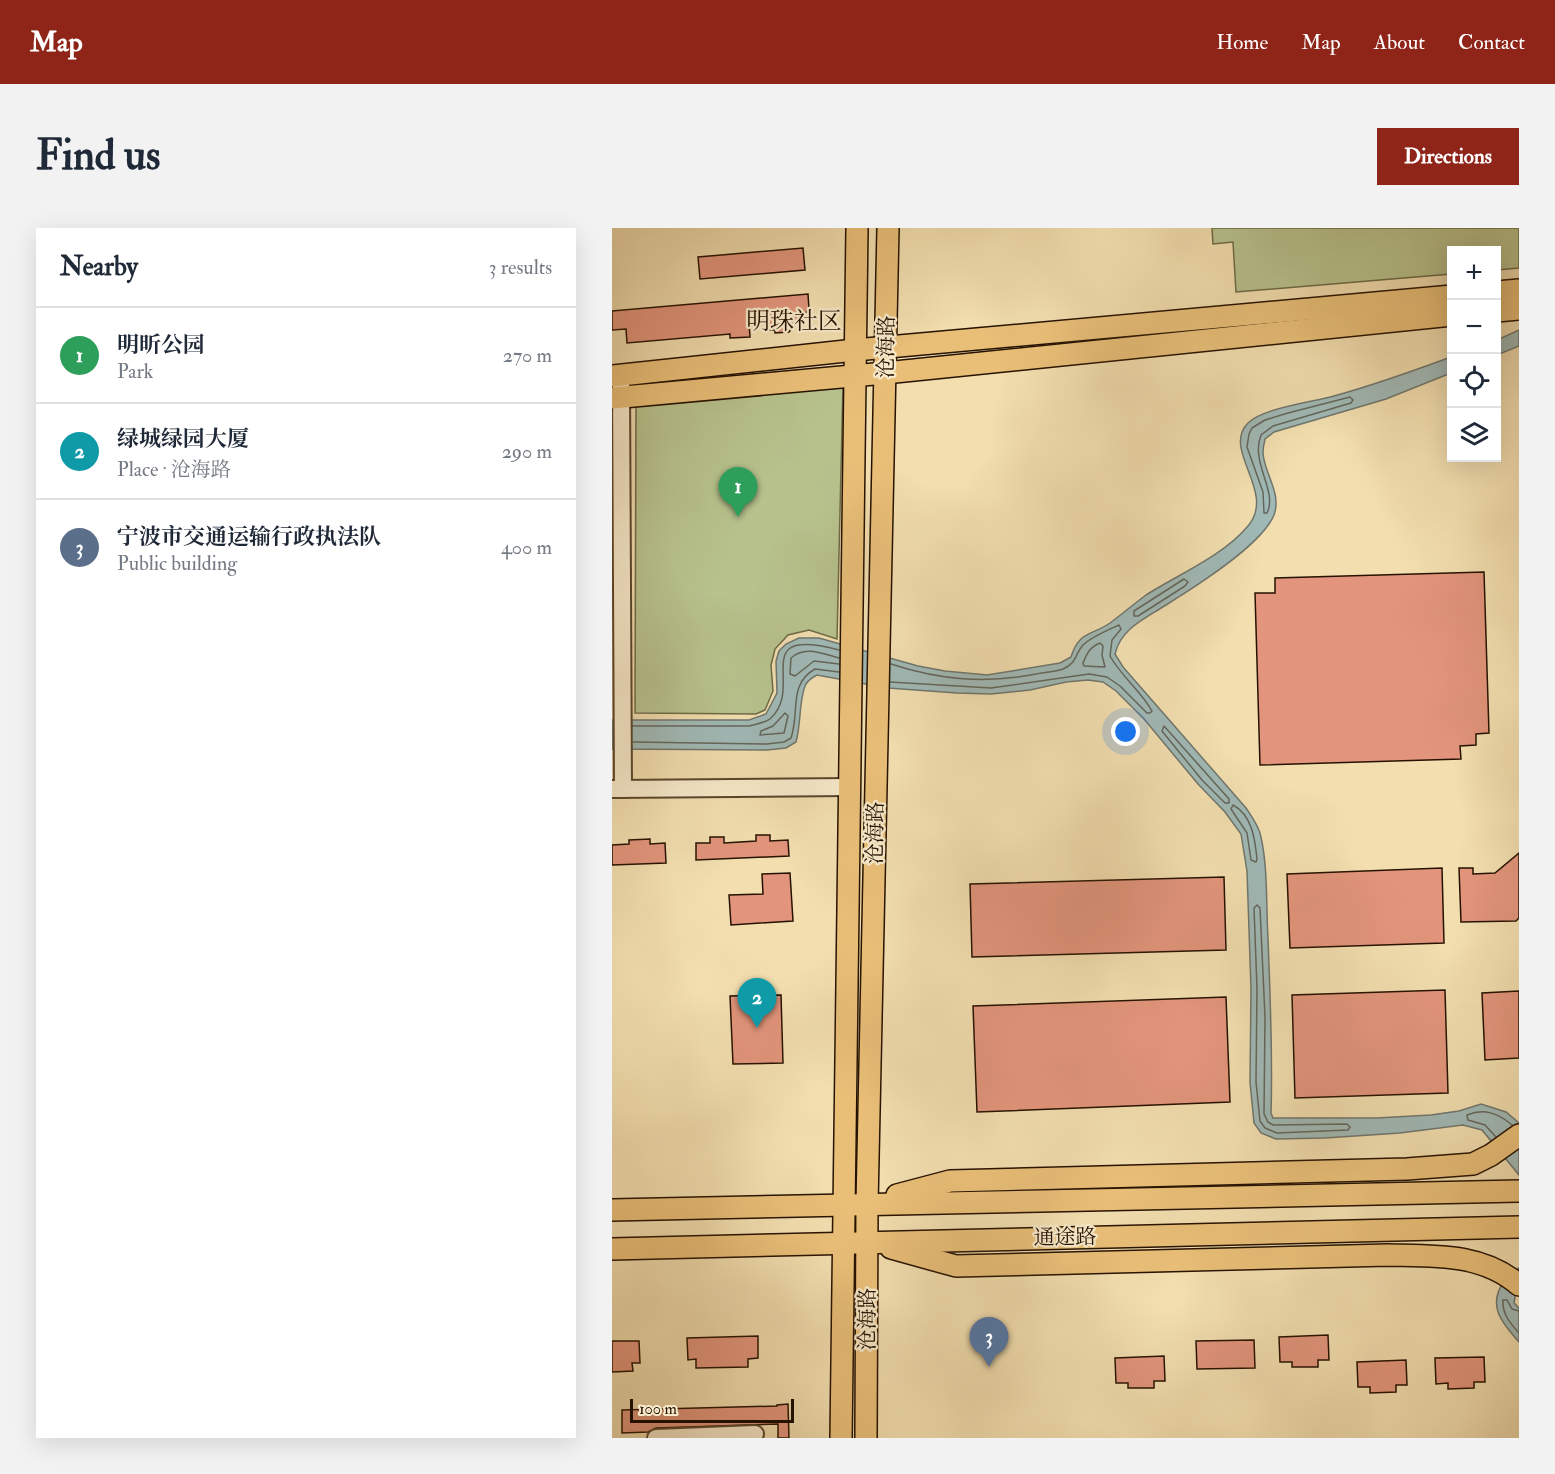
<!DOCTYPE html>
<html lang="en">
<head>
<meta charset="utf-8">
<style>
	:root { --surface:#fff; --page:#f2f2f3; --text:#1f2937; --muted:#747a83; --line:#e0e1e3; --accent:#8f2418 }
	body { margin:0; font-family:"IM FELL Double Pica","Noto Serif SC",serif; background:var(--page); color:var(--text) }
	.controls { position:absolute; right:18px; top:18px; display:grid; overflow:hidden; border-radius:0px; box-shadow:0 6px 24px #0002 }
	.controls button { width:54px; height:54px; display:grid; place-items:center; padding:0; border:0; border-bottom:2px solid var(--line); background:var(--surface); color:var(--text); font:30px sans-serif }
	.scale { position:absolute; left:18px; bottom:15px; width:164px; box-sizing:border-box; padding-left:6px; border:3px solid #261200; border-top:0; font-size:16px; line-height:21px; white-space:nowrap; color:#261200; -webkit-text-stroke:4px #f7eacb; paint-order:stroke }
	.you { position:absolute; left:514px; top:504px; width:21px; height:21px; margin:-15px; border:4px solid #fff; border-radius:50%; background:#1a73e8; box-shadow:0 0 0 9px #1a73e833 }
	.badge { display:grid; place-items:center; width:39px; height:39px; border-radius:50%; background:var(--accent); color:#fff; font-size:20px; font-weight:700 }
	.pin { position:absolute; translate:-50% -50px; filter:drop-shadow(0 2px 3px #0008) }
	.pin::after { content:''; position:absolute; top:32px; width:21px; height:18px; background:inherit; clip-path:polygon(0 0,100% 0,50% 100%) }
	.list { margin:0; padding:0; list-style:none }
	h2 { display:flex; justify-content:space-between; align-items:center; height:78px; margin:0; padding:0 24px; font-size:26px }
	h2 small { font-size:20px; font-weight:400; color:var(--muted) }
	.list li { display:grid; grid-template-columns:39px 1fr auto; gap:18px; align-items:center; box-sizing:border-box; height:96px; padding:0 24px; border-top:2px solid var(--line) }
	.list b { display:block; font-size:22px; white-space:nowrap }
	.list p { margin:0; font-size:20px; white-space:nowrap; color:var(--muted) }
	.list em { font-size:20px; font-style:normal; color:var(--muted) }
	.icon { flex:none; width:33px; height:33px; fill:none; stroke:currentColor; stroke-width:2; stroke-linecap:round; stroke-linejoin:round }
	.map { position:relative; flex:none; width:907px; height:1210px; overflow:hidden; border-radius:0px }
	header { display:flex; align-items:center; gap:36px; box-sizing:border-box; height:84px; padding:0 30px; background:var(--accent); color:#fff }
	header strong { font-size:28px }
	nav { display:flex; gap:33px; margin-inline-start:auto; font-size:21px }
	.intro { display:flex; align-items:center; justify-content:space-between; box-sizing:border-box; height:144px; padding:0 36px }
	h1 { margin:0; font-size:42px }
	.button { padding:15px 27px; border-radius:0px; background:var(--accent); color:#fff; font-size:21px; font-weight:700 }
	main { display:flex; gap:36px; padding:0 36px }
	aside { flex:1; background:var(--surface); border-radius:0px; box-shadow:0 6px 24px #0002 }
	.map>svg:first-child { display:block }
</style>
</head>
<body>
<header>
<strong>Map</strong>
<nav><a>Home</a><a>Map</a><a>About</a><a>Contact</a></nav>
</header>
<div class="intro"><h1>Find us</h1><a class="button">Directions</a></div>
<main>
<aside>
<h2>Nearby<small>3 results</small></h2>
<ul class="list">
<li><span class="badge" style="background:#2e9e5b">1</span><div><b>明昕公园</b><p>Park</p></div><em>270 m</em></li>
<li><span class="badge" style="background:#0f9aa8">2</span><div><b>绿城绿园大厦</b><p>Place · 沧海路</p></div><em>290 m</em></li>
<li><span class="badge" style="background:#5c6f8a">3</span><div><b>宁波市交通运输行政执法队</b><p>Public building</p></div><em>400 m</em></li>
</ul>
</aside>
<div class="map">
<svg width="907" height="1210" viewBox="0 0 907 1210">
	<rect width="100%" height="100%" fill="#f2deaf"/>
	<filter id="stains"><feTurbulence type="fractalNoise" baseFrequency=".00333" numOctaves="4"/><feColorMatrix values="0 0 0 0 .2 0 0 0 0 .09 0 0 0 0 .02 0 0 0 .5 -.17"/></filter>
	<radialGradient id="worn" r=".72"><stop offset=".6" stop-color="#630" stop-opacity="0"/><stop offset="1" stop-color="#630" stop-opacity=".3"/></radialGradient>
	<g fill="#b7c28d" stroke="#6e6a46" stroke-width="1.5">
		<polygon points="600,0 907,0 907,40 885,42 885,22 840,22 839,46 624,64 621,14 601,16"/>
		<polygon points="231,156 225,411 197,402 176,407 163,421 159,437 161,463 153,482 144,486 23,485 24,175"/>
	</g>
	<g fill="#a0b9b6" stroke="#6f766d" stroke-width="1.5">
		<polygon points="907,102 907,118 885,127 885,112"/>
		<path d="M839,129V145L774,171L662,204L653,211C652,215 651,220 651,225C652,245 670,265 662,287C650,317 583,359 554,377C534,390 509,400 503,426L511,439L634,580C640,589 647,598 649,609C656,641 654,677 656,710C658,768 661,827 659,885L661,890H765L819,887L847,883L869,876L894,884L907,895V947L870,902L851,897L788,905L713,910L664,911L649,905L642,895L638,854L639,761L635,643L629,606L613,584L586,556L532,491L504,463L491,454L476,452L454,454L418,462L379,466L345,465L276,460L205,447C201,449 196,453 194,456C187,469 189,498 184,514L174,520L155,522L0,521V492H137L154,486L165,465L164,433L167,423L174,416L187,410H207L306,438L333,443L375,447L448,435L459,429C467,403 479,408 498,395C510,386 522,376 534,367C567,346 611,328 636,298C665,264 609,222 636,195C651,180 701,174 722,168C762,157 801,143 839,129Z"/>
		<path d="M907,1040V1061L904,1064L902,1075L907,1080V1114C890,1095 874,1077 893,1052C898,1047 901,1043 907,1040Z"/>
	</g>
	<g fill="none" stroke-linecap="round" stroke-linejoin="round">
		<g stroke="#63665b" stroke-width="1.5">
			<path d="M738,169L741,172L739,175L661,198L649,207C638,235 666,263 655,285H652L651,264L635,219L637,206L640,200L653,192L676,185Z"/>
			<polygon points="572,351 576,354 573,358 526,388 522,388 522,383"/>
			<path d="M488,415L491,418L490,427L493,439L472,438L471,435C475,425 478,419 488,415Z"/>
			<path d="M227,436L202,433L183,448L178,446L179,430C193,417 211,426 227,430"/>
			<path d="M278,454L379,460L477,446L495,449L508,458L535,485H538L540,483C529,463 509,448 498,428L500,412L509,401L507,397C496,402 479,409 471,417C462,427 466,434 451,441C443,444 432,444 424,446C373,456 328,452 279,436"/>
			<polygon points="173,485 176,488 172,505 148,507 149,503 161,498"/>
			<path d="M20,498H137C143,496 154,495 159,490C193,458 135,398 227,422"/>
			<polygon points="552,498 617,571 617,575 613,575 590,552 550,503"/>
			<path d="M21,514L155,516L172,514L179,510C188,484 176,456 203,441L227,444"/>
			<path d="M621,577C640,587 643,611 645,631L644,634L639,632L635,605L619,581Z"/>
			<polygon points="645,677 648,680 653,789 652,886 656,894 661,897 735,896 738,899 736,902 665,905 653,900 648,893 644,854 645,761 642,680"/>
			<path d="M884,909L873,897L856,892L855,887C872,880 886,885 900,897"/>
			<path d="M907,1083L900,1081L895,1072H891C890,1086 898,1095 907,1105"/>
		</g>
	</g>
	<g fill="#e2957c" stroke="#261200" stroke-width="1.5">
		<polygon points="191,20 193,42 88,51 86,29"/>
		<polygon points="196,66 197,81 177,104 163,105 163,102 155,102 154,93 137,95 138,109 118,110 118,106 15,115 14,101 0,102 0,83"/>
		<polygon points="872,344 877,505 864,506 864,517 848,518 849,531 648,537 643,365 663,365 663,350"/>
		<polygon points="144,607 158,607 158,613 176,612 177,628 84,632 84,615 98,615 98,609 112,609 112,615 144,613"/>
		<polygon points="38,611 38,616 53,615 54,635 0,637 0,617 17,616 17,612"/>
		<polygon points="907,625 907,690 904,693 849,694 847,640 861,640 861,646 883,645"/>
		<polygon points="830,640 832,715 678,720 675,646"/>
		<polygon points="178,645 181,693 119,697 117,667 151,666 150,646"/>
		<polygon points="612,649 614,722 360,729 358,656"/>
		<polygon points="833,762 836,865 683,870 680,767"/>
		<polygon points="907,763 907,830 873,832 870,765"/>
		<polygon points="169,767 171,835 121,836 118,768"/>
		<polygon points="614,769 618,874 365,884 361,778"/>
		<polygon points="716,1107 717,1132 706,1132 706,1139 680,1139 680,1134 668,1134 667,1109"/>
		<polygon points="146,1108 146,1130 136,1131 136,1139 84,1140 84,1131 76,1132 75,1110"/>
		<polygon points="642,1112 643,1140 585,1141 584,1113"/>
		<polygon points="0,1113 27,1113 28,1135 20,1135 21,1143 0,1144"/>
		<polygon points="552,1128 553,1153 542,1153 542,1160 516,1160 516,1155 504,1155 503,1130"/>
		<polygon points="872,1129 873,1154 862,1154 862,1160 836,1161 836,1155 824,1156 823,1130"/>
		<polygon points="794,1132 795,1157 784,1157 784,1164 758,1165 758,1159 746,1159 745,1134"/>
		<polygon points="176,1176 177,1210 166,1210 166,1196 44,1200 36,1204 10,1205 10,1182 165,1178 165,1177"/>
	</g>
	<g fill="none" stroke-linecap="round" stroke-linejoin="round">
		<g stroke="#59452c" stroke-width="20">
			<g id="minor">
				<polyline points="9,157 11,561"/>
				<polyline points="1,561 238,559"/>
				<polyline points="44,1210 143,1206"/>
			</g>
		</g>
		<g stroke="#261200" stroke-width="24">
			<g id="major">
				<polyline points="885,64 907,62"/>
				<polyline points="885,83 907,81"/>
				<polyline points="0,148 243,122 840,68"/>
				<polyline points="0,170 273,145 840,87"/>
				<polyline points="285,967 338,953 795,941 861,936 879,927 907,907"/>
				<polyline points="0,982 907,963"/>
				<path d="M279,1020L344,1038L776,1027C822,1028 870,1025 907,1057"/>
				<polyline points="0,1021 907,999"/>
				<polyline points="229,1210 245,0"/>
				<polyline points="254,1210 255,976 276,0"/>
			</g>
		</g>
		<use href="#minor" stroke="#f7eacb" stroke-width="16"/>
		<use href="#major" stroke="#e9bf78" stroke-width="21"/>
	</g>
	<g text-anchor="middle" stroke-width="4.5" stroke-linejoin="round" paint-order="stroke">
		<g font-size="21" fill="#261200" stroke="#f7eacb">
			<text transform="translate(274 119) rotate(-89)" y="7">沧海路</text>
			<text transform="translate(263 605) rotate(-89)" y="7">沧海路</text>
			<text transform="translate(453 1009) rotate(-1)" y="7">通途路</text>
			<text transform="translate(255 1091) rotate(-90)" y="7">沧海路</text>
		</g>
		<g font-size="24" fill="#261200" stroke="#f7eacb">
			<text x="182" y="101">明珠社区</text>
		</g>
	</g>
	<rect width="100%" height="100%" filter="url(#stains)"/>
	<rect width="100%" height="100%" fill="url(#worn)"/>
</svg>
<div class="controls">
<button>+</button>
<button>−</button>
<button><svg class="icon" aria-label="locate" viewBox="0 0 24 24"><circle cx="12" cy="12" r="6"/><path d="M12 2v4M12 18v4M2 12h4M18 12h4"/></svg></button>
<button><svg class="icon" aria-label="layers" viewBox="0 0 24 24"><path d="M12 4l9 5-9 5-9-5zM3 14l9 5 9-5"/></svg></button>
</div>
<div class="scale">100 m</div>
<div class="you"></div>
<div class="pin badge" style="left:126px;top:289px;background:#2e9e5b">1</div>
<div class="pin badge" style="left:145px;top:800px;background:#0f9aa8">2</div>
<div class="pin badge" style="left:377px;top:1139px;background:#5c6f8a">3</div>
</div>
</main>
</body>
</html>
